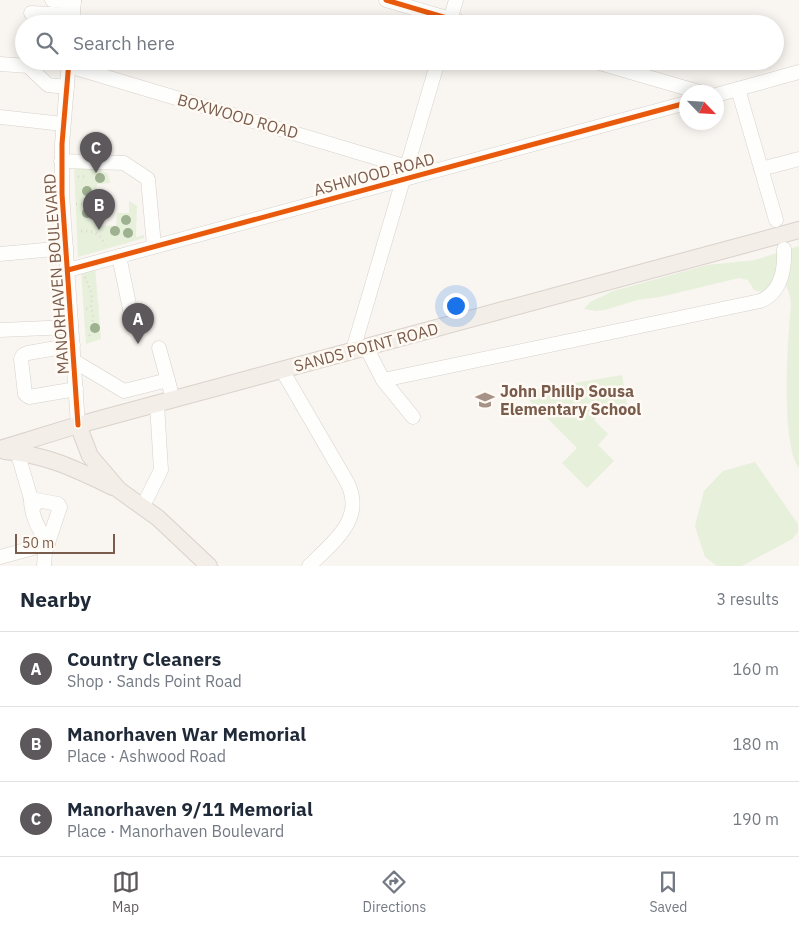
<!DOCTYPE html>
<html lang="en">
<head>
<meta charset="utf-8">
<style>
	:root { --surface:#fff; --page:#f6f6f7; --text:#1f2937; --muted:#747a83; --line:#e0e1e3; --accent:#5c585b }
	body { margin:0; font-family:"IBM Plex Sans",sans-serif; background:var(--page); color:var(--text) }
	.compass { position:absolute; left:679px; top:85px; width:45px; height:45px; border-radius:50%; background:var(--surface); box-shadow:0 2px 12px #0003; rotate:115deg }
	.scale { position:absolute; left:15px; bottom:12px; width:100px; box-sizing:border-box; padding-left:5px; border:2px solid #7a5c4d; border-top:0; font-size:14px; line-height:18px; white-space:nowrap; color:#7a5c4d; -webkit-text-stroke:4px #fffaf3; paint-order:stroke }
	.you { position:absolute; left:455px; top:305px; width:18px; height:18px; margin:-12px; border:4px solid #fff; border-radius:50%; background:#1a73e8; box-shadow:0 0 0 8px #1a73e833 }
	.badge { display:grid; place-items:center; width:32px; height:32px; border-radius:50%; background:var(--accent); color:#fff; font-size:16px; font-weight:700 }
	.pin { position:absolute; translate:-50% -41px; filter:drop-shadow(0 1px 2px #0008) }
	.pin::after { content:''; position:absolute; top:26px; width:18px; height:15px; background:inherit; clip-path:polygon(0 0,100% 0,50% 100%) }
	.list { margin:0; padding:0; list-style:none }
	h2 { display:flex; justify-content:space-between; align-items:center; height:65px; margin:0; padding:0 20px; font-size:21px }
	h2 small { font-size:16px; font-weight:400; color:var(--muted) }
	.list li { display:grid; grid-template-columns:32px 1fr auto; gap:15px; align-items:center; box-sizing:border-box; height:75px; padding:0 20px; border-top:1px solid var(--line) }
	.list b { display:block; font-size:19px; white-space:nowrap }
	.list p { margin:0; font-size:16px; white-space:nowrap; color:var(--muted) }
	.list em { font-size:16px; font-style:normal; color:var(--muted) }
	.icon { flex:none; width:28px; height:28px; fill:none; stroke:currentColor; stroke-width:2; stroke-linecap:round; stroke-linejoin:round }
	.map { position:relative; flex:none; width:799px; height:566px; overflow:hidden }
	.search { position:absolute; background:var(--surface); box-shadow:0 2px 12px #0003; left:15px; right:15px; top:15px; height:55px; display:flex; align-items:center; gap:12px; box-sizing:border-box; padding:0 18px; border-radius:28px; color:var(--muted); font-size:19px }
	.sheet { height:290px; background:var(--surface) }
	nav { display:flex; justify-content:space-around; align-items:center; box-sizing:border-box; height:70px; border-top:1px solid var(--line); background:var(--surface); font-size:14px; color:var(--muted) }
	nav a { display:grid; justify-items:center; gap:2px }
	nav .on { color:var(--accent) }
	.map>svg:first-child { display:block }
</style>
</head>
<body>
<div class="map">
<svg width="799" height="566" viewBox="0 0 799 566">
	<rect width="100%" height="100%" fill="#f9f5f0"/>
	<g fill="#e7f0db">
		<path d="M74,167C86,168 99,166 108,174L110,183L97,184L96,196L99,197V212L96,213V225L116,226L117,213H129V201L137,206L136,237L144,235V238L78,257Z"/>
		<path d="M799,246V468C780,442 788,338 791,304L790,296L784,279C775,285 766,295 754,290L748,280L739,278L660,297L637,300L605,310L595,311L584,309L590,302L613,291L707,265L755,260Z"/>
		<polygon points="95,266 101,339 86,344 81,271"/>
		<polygon points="622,375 627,404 594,410 595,421 608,434 598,445 614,461 587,488 562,463 577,448 521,392"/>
		<polygon points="755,462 798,524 798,532 792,539 742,566 717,566 705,557 695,526 704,491 723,471"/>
	</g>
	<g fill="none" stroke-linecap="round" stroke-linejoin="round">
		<g stroke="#d7d1cb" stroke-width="15">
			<g id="minor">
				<polyline points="52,0 74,2"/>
				<polyline points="386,0 467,24"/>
				<polyline points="31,13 73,15"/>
				<polyline points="72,23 74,0"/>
				<polyline points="449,24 456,0"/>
				<polyline points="69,61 62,144 62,194 78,425"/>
				<polyline points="593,61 699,92"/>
				<polyline points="0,64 28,66 48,85 67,87"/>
				<polyline points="69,66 407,167"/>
				<polyline points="738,89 776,220"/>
				<polyline points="716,95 799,72"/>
				<polyline points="0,117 63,124"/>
				<polyline points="61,161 124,163 148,179 154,246"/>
				<polyline points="761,169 799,159"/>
				<polyline points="0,254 66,248"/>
				<polyline points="119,256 131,314"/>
				<polyline points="68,270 686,103"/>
				<polyline points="0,330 71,327"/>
				<polyline points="73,345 28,353 23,355 21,359 25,394 29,397 76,389"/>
				<polyline points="366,347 383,380 413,417"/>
				<polyline points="159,348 173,399"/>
				<polyline points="353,350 438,61"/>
				<polyline points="74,361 124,391 168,380"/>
				<path d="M282,370L347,482C366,519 333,542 309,566"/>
				<path d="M383,380L760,301C781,293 785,269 784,249"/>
				<polyline points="15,444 31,499 35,505"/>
				<polyline points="31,499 58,504 60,507 45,552 44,566"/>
				<path d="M31,499C31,517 39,529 48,544"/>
				<polyline points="143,506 161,470 157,404"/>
				<polyline points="0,557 48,544"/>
			</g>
		</g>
		<g stroke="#dad1cc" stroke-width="18">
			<g id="major">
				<polyline points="78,425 90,456 119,490 158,518 209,566"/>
				<polyline points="0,449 78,425 799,230"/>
				<path d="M5,451C48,455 75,469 113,487"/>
			</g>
		</g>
		<g stroke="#dcd5d0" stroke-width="2.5" stroke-dasharray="1 4" stroke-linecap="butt">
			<polyline points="78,177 85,176"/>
			<polyline points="76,204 99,204"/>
			<path d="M81,231C94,231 100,233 105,245"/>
			<polyline points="85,277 92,294 91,308 93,315 92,329 88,339"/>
			<polyline points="86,309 91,308"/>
		</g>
		<use href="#minor" stroke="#fefefd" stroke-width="14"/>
		<use href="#major" stroke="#f3eee8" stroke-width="16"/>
		<g stroke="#fffaf3" stroke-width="8">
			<g id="cycleway">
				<polyline points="386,0 467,24"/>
				<polyline points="69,61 62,144 62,194 78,425"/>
				<polyline points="68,270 686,103"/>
			</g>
		</g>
		<use href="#cycleway" stroke="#e8590c" stroke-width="5"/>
	</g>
	<g fill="#9eb190">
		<circle cx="100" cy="178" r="5"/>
		<circle cx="87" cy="191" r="5"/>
		<circle cx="87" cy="213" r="5"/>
		<circle cx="126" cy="220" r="5"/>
		<circle cx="115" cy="231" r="5"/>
		<circle cx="128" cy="233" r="5"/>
		<circle cx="95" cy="328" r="5"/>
	</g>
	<defs>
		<g id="school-bare" transform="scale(1.5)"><path d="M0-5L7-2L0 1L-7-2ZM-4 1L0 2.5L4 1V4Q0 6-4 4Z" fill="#a69286" stroke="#fffaf3" stroke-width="2.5" paint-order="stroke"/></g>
	</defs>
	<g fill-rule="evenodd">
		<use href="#school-bare" x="485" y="400"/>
	</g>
	<g text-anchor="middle" stroke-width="5" stroke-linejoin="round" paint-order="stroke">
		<g font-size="16" fill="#7a5c4d" stroke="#fffaf3">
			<text transform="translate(238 116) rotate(16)" y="6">BOXWOOD ROAD</text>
			<text transform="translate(374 174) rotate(-15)" y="6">ASHWOOD ROAD</text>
			<text transform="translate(56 274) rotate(-94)" y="6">MANORHAVEN BOULEVARD</text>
			<text transform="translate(366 347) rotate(-15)" y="6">SANDS POINT ROAD</text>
		</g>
		<g font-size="16" font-weight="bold" fill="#7a5c4d" stroke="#fffaf3" text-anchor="start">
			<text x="500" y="397">John Philip Sousa<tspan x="500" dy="18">Elementary School</tspan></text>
		</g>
	</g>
</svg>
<svg class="compass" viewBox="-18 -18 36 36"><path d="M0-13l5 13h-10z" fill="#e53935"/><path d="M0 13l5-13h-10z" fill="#747a83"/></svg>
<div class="scale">50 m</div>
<div class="you"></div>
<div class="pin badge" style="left:138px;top:344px">A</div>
<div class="pin badge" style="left:99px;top:230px">B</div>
<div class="pin badge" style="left:96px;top:173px">C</div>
<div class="search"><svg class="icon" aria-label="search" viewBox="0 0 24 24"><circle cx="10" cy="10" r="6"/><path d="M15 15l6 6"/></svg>Search here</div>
</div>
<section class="sheet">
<h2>Nearby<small>3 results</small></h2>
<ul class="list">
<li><span class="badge">A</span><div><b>Country Cleaners</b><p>Shop · Sands Point Road</p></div><em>160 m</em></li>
<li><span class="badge">B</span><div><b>Manorhaven War Memorial</b><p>Place · Ashwood Road</p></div><em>180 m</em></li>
<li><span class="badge">C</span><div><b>Manorhaven 9/11 Memorial</b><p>Place · Manorhaven Boulevard</p></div><em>190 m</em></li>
</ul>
</section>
<nav>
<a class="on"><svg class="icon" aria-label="map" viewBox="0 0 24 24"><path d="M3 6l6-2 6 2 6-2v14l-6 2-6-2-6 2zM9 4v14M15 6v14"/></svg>Map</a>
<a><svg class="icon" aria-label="directions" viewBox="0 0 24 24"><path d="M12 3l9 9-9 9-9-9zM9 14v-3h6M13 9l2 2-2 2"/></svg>Directions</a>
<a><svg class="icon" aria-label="saved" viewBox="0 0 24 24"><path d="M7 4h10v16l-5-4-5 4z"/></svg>Saved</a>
</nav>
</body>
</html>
